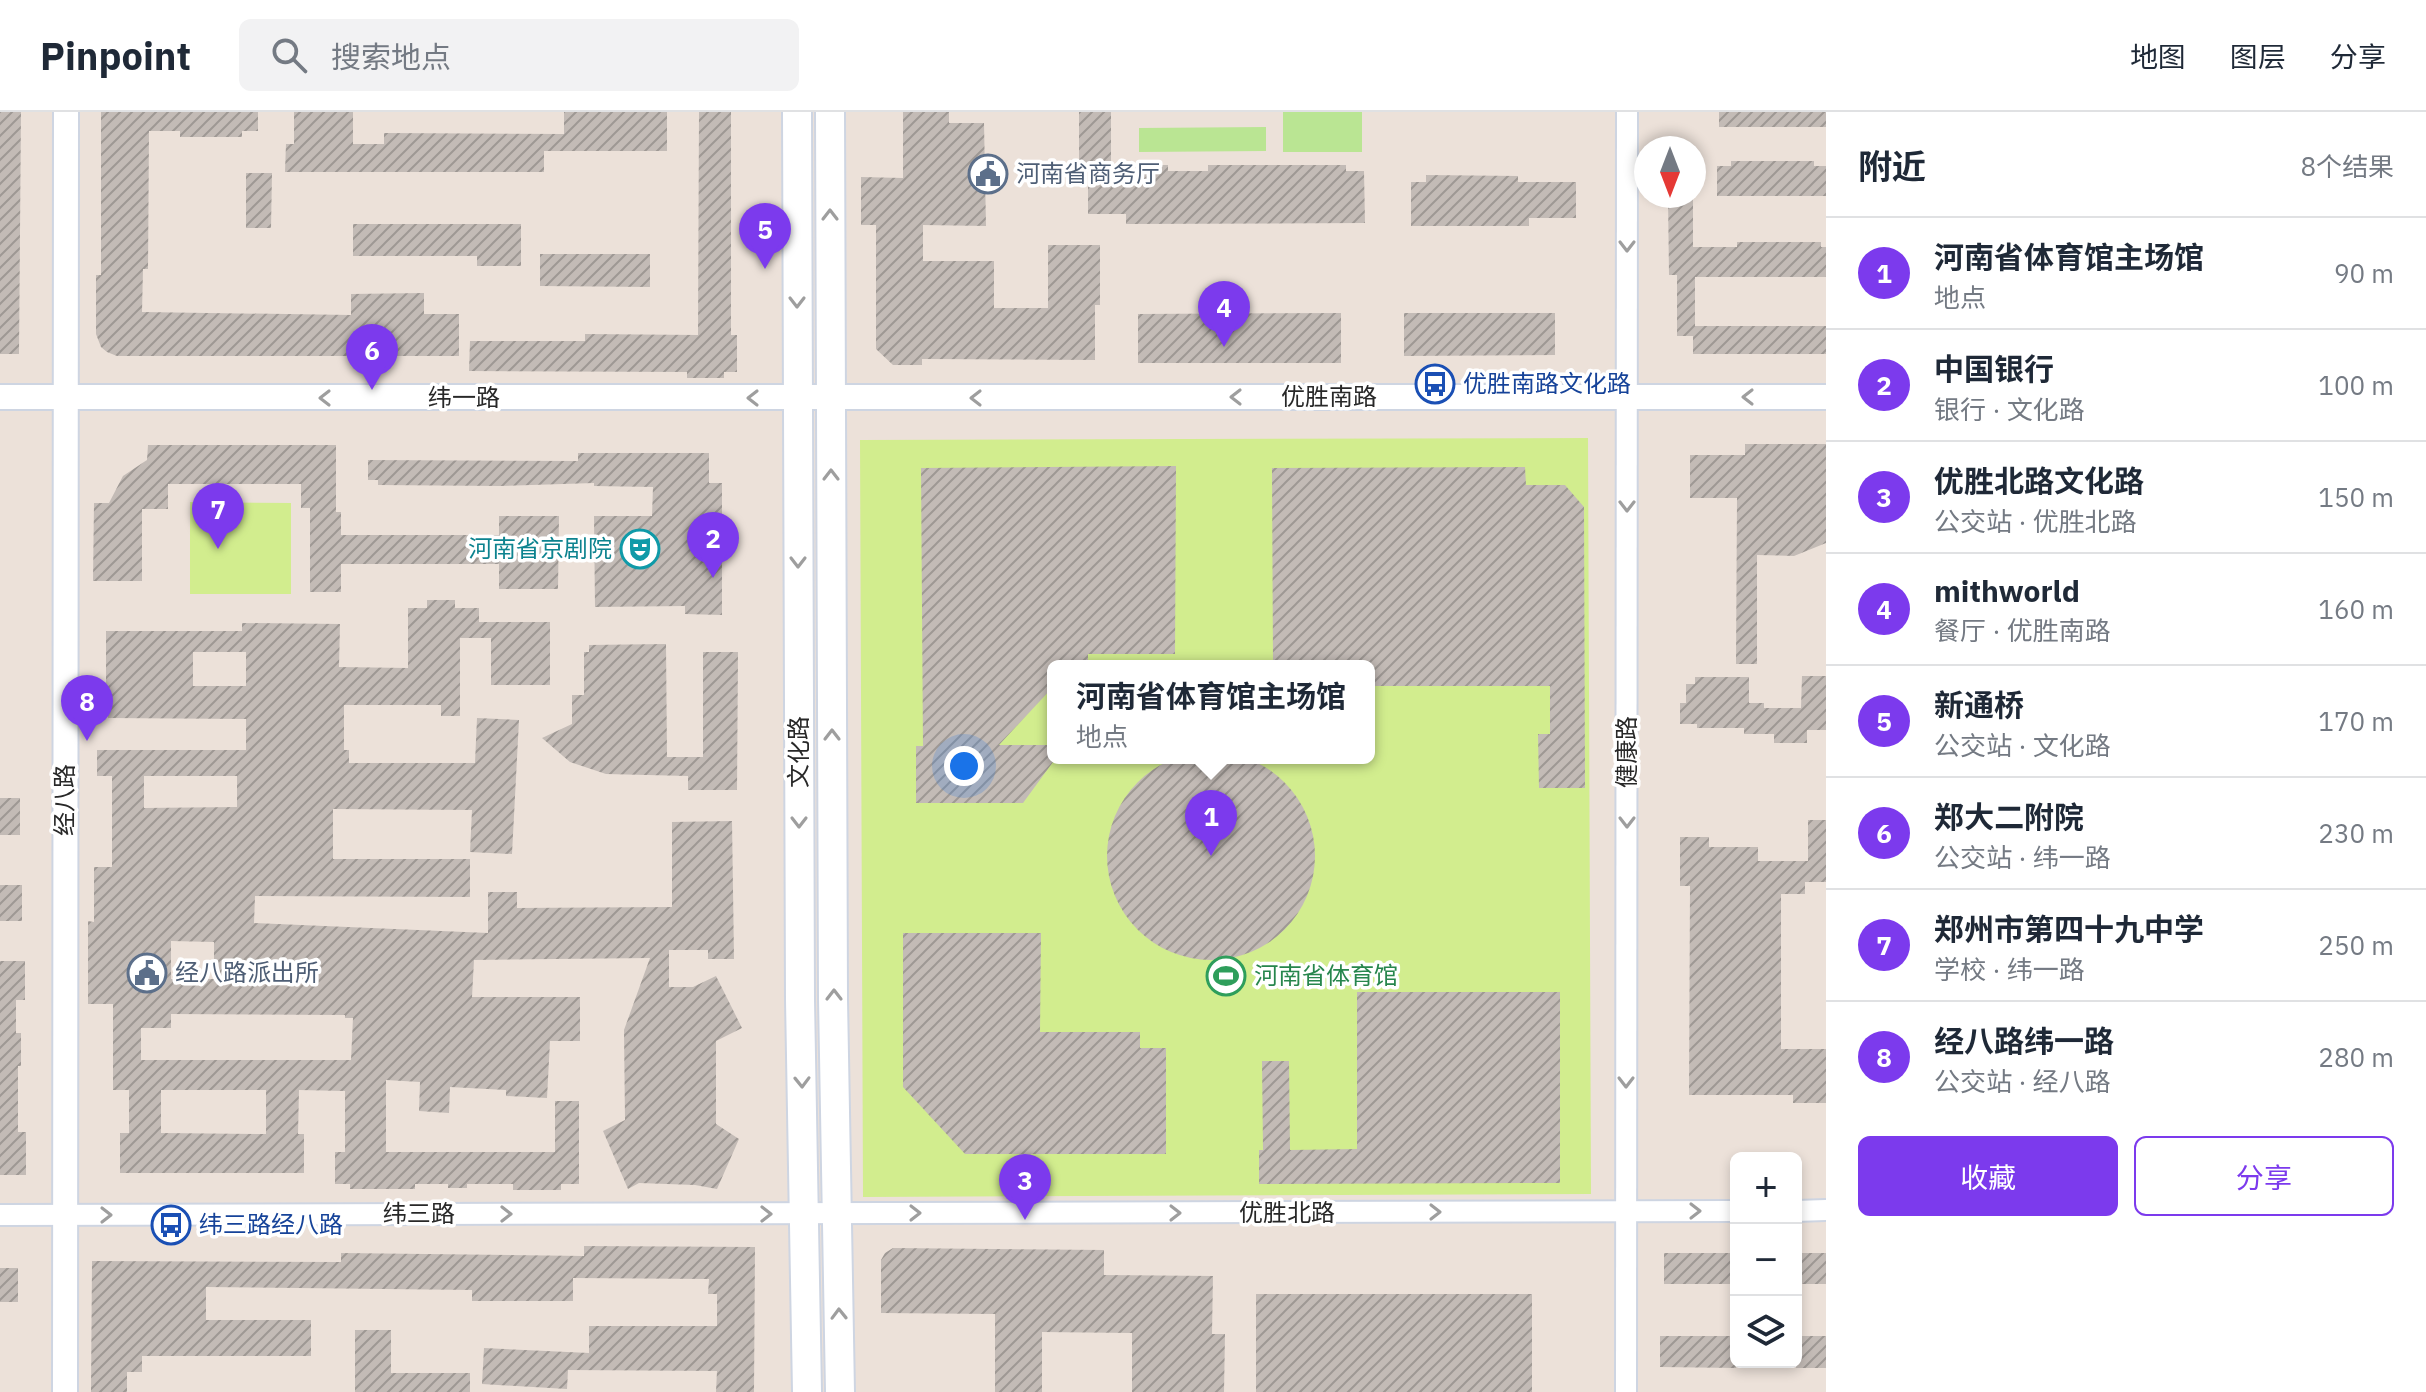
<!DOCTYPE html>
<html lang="zh">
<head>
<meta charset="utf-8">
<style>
	:root { --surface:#fff; --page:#f2f2f3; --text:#1f2937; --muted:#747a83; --line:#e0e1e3; --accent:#7c3aed }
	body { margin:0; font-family:"IBM Plex Sans","Noto Sans SC",sans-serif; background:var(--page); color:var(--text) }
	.controls { position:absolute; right:24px; bottom:24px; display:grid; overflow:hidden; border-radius:12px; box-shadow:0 4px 12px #0003 }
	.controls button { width:72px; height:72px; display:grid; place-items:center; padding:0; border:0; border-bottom:2px solid var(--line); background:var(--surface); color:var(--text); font:40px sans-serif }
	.compass { position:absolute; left:1634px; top:24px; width:72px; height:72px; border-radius:50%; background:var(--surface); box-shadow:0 4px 12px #0003; rotate:180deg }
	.you { position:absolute; left:964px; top:654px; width:28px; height:28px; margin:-20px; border:6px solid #fff; border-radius:50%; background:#1a73e8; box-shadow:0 0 0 12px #1a73e833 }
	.badge { display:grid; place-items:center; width:52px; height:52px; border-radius:50%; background:var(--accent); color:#fff; font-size:26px; font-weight:700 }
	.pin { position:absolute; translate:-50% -66px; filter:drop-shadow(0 2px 4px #0008) }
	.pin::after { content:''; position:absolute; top:42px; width:28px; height:24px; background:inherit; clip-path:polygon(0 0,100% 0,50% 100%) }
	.popup { position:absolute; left:1047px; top:548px; width:328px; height:104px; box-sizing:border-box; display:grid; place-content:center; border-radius:12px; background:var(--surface); filter:drop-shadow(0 2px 6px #0005); font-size:26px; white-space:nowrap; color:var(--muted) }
	.popup b { font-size:30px; color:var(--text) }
	.popup::after { content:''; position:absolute; left:50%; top:100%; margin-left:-16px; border:16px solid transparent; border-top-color:var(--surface) }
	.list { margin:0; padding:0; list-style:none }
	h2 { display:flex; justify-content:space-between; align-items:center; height:104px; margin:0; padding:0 32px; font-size:34px }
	h2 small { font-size:26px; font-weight:400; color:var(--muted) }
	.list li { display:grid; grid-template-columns:52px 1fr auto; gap:24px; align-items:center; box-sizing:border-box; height:112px; padding:0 32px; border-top:2px solid var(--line) }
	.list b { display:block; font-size:30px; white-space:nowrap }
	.list p { margin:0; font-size:26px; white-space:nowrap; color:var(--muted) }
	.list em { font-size:26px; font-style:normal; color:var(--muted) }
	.actions { display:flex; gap:16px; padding:24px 32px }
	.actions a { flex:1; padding:18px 0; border:2px solid var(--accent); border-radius:12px; text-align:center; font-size:28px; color:var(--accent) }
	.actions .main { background:var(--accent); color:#fff }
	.icon { flex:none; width:44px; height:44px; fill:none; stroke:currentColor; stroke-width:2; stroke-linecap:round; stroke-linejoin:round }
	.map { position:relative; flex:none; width:1826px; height:1280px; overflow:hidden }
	header { display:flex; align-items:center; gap:48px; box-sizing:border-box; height:112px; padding:0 40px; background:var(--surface); border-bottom:2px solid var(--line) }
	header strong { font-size:38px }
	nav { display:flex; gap:44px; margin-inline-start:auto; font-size:28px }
	.search { width:560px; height:72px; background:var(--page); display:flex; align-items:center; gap:20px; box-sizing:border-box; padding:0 28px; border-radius:12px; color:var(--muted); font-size:30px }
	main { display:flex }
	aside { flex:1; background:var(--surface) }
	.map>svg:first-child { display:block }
</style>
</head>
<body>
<header>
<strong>Pinpoint</strong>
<div class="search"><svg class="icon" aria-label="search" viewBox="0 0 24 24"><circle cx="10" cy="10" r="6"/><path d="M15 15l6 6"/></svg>搜索地点</div>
<nav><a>地图</a><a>图层</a><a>分享</a></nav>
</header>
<main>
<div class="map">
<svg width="1826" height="1280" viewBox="0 0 1826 1280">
	<defs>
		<pattern id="building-hatch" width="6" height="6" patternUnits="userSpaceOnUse" patternTransform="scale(2)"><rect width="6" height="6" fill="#c3bbb6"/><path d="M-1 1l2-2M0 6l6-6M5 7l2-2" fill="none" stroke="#9e9894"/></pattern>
	</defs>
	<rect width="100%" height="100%" fill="#ece1d9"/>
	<g fill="#bae593">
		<rect x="1283" y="0" width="79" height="40"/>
		<polygon points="1266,15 1266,39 1139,40 1139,16"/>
	</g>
	<g fill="#d2ed8e" fill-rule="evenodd">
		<path d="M1588,326L1591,1082L863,1085L860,328ZM1053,554H1369V646H1053Z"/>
		<polygon points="190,390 291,391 291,482 190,482"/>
	</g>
	<g fill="url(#building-hatch)" fill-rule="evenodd">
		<polygon points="0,0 21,0 19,242 0,242"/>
		<polygon points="101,0 258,0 258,19 242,19 242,25 180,25 180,19 149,19 148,157 143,157 142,200 351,203 351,182 424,181 424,202 459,202 459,244 117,244 107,240 101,235 96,222 96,163 101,163"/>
		<polygon points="294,0 353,0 353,32 384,32 384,21 564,22 564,0 667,0 667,39 544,39 544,60 285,60 286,32 294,32"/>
		<polygon points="699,0 731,0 731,223 737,223 737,260 724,260 724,266 687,266 687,260 469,259 470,229 585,229 585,222 698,223"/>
		<polygon points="903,0 949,0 949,11 984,11 986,114 923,113 923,149 994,149 994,196 1048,196 1048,133 1100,133 1100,193 1095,193 1095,248 922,247 922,253 893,253 876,237 876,113 861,113 861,65 903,66"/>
		<polygon points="1079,0 1111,0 1111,59 1147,59 1147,53 1168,53 1168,59 1208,59 1208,53 1346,53 1346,59 1364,59 1365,111 1126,112 1126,102 1088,102 1088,56 1079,55"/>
		<rect x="1719" y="0" width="107" height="15"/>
		<polygon points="1731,49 1814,49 1814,54 1826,54 1826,84 1717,84 1717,54 1731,54"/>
		<polygon points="246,61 272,61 271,116 246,116"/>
		<polygon points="1426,63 1518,64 1518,70 1576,70 1576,106 1529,106 1529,114 1411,114 1411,70 1426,70"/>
		<polygon points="1668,84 1693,84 1693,135 1737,135 1737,130 1821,130 1821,135 1826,135 1826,165 1695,165 1695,214 1826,214 1826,242 1693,242 1693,224 1677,224 1677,163 1669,163"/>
		<polygon points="353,112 521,112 521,154 477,154 477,144 353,144"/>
		<polygon points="540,142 650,142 650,175 540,174"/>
		<polygon points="1341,201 1341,251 1138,251 1138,202"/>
		<polygon points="1404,201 1555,201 1555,243 1404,244"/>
		<polygon points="1745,332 1826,332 1826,431 1794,444 1757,443 1757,552 1736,552 1737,386 1690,386 1690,343 1745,343"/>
		<polygon points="148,333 336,333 336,400 341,400 341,423 499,423 499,404 559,404 558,477 499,477 499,452 341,452 341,480 310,480 310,396 301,396 301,372 168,372 168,397 142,397 142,469 93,469 94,391 109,391 123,364 147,348"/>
		<polygon points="578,341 709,341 709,371 722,371 722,503 685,502 685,494 595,495 594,404 652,404 653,375 594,374 594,371 500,374 378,373 378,368 368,368 368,348 578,349"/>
		<polygon points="1176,354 1175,542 1088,542 1088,554 1053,554 1053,575 999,633 1053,633 1053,650 1023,691 916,691 916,634 923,634 921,356"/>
		<polygon points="1525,355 1526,373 1565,373 1584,395 1585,676 1539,676 1538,622 1550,622 1550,574 1369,574 1369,554 1273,553 1272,356"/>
		<path d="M427,488H455V496H479V510H550V573H491V526H460V604H441V593H344V638H349V651H475L477,606L519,608L512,742L470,740L472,698L333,697V747H470V785L255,784L254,811L488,821V780H517V796L672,795V710L732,709L734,847H708V838H669V875H693L716,864L742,916L716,929V1012L739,1027L717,1077L695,1073L639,1071L628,1077L603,1019L625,1008L624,918L650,846L474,848L472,885H580V929H550L547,986L506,984V978L450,975L449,1001L419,999L420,970L386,968V1040H555V989H579V1072H561V1078H513V1072H467V1076H448V1072H415V1077H350V1072H335V1040H345V979L299,978L298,1022H304V1061H120V1021H129V978H113V892H88V809L94,810V755H112V664H97V638H246V607L108,606V602H100V574H106V519H242V511L340,512L339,555L408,556V496H427ZM193,540H246V574H193ZM144,664H237V695L144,696ZM171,829L214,830V867H171ZM171,902L345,903V906H353L351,948H141V916H171ZM161,978H266V1022L161,1021Z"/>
		<polygon points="666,532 667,645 703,645 703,540 738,540 737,678 688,678 688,664 606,662 570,650 542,626 572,612 572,583 584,583 584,540 589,540 589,533"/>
		<polygon points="1802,564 1826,564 1826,618 1807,618 1807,631 1774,631 1774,622 1744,622 1744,616 1697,616 1697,612 1680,612 1680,591 1686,591 1686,572 1695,572 1695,565 1749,565 1749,591 1764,591 1764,596 1801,596"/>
		<circle cx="1211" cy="744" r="104"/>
		<rect x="0" y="686" width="20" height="37"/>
		<polygon points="1808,708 1826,708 1826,770 1805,770 1805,782 1781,782 1781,937 1826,937 1826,991 1793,991 1793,983 1689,983 1690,774 1680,774 1680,725 1709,725 1709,735 1758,735 1758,749 1808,749"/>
		<rect x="0" y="773" width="22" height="36"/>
		<polygon points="903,821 1041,821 1040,920 1140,920 1140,936 1166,936 1166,1042 965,1042 903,975"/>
		<polygon points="0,849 25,849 25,888 16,888 16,921 21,921 21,954 18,954 18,1020 26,1020 26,1063 0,1063"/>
		<polygon points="1357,880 1560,880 1560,1071 1259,1072 1259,1038 1263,1038 1262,949 1289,949 1290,1038 1357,1037"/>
		<polygon points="584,1134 755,1135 754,1280 716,1280 717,1259 568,1258 567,1277 482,1272 484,1236 589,1241 589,1214 717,1214 717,1182 708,1182 709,1167 573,1166 573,1189 472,1189 472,1178 206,1175 206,1208 311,1208 311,1244 142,1244 142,1260 127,1260 127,1280 91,1280 92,1149 341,1150 341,1141 584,1144"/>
		<polygon points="893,1136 1104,1138 1104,1163 1213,1164 1212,1222 1225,1222 1224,1280 1132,1280 1132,1221 1042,1220 1042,1280 995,1280 995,1202 881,1201 881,1148 885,1141"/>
		<rect x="1664" y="1141" width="72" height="31"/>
		<rect x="1796" y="1141" width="30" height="31"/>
		<rect x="0" y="1156" width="18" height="34"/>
		<rect x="1256" y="1182" width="276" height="98"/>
		<polygon points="355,1218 391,1218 391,1261 470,1261 470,1280 355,1280"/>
		<polygon points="1660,1224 1736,1224 1736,1256 1660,1255"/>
		<rect x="1796" y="1224" width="30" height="32"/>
	</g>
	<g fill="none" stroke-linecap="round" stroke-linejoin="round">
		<g stroke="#ced5e2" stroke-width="24">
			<g id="minor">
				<polyline points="1796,1099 1826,1098"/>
				<polyline points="0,1103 1736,1099"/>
				<polyline points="1626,1280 1627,0"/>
			</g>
		</g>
		<g stroke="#ced5e2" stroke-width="28">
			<g id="tertiary">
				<polyline points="0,285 1826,285"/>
				<polyline points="65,1280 66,0"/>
			</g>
		</g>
		<g stroke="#ced5e2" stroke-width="32">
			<g id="secondary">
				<polyline points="797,0 800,888 807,1280"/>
				<polyline points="830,0 833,887 840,1280"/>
			</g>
		</g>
		<use href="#minor" stroke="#fff" stroke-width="20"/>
		<use href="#tertiary" stroke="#fff" stroke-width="24"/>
		<use href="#secondary" stroke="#fff" stroke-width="28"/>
	</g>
	<defs><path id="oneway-chevron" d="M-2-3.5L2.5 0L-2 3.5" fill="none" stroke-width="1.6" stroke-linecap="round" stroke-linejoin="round" transform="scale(2)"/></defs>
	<g stroke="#9e9e9e">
		<use href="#oneway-chevron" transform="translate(830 103) rotate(-90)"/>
		<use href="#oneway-chevron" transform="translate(1627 134) rotate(90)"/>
		<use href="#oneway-chevron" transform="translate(797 190) rotate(90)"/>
		<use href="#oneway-chevron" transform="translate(1236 285) rotate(180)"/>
		<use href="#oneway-chevron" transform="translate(1748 285) rotate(180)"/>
		<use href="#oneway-chevron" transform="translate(325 286) rotate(-180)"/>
		<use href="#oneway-chevron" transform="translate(753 286) rotate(180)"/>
		<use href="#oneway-chevron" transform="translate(976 286) rotate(180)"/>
		<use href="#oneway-chevron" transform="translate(831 363) rotate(-90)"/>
		<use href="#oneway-chevron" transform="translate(1627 394) rotate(90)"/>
		<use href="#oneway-chevron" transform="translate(798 450) rotate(90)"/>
		<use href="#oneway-chevron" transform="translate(832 623) rotate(-90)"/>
		<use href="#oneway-chevron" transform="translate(799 710) rotate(90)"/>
		<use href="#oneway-chevron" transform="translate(1627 710) rotate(90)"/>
		<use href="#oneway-chevron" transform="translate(834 883) rotate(-90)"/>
		<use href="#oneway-chevron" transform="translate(802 970) rotate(89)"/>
		<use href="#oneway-chevron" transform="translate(1626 970) rotate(90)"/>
		<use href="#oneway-chevron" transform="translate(1695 1099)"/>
		<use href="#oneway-chevron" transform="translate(1435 1100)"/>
		<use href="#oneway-chevron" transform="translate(915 1101)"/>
		<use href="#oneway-chevron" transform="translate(1175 1101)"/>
		<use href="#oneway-chevron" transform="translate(506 1102)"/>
		<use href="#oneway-chevron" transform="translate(766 1102)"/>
		<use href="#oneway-chevron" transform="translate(106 1103)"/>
		<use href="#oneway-chevron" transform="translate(839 1202) rotate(-91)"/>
	</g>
	<defs>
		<g id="civic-ring" transform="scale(2)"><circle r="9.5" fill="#fff" stroke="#5c6f8a" stroke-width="1.5"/><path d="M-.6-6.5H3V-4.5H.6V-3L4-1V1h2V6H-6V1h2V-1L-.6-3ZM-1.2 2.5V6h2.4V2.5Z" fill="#5c6f8a"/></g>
		<g id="bus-ring" transform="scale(2)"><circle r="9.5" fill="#fff" stroke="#1a4fb4" stroke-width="1.5"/><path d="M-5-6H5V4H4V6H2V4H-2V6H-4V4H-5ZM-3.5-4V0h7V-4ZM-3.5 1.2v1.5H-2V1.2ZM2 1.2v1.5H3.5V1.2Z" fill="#1a4fb4"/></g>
		<g id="theatre-ring" transform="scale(2)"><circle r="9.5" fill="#fff" stroke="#0f9aa8" stroke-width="1.5"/><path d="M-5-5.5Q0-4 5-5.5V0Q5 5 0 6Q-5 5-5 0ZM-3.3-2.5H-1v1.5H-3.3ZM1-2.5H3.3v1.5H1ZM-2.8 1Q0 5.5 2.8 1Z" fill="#0f9aa8"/></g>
		<g id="stadium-ring" transform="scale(2)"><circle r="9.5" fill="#fff" stroke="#2e9e5b" stroke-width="1.5"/><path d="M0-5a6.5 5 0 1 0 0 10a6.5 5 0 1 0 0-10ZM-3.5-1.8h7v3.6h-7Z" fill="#2e9e5b"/></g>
	</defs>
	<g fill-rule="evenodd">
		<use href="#civic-ring" x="988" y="62"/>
		<use href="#bus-ring" x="1435" y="272"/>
		<use href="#theatre-ring" x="640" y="437"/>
		<use href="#civic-ring" x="147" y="861"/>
		<use href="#stadium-ring" x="1226" y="864"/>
		<use href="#bus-ring" x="171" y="1113"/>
	</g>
	<g text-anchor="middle" stroke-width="7" stroke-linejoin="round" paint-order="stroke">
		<g font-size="24" fill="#4e5e75" stroke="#fff" text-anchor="start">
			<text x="1016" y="70">河南省商务厅</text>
			<text x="175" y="869">经八路派出所</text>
		</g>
		<g font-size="24" fill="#164399" stroke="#fff" text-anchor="start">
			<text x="1463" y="280">优胜南路文化路</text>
			<text x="199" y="1121">纬三路经八路</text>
		</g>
		<g font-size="24" fill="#282828" stroke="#fff">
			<text x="1329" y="293">优胜南路</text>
			<text x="464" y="294">纬一路</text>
			<text transform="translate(799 640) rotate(-90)" y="8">文化路</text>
			<text transform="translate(1627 640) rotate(-90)" y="8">健康路</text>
			<text transform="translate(65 688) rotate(-90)" y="8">经八路</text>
			<text x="1287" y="1109">优胜北路</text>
			<text x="419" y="1110">纬三路</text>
		</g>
		<g font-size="24" fill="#0d838f" stroke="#fff" text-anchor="end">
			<text x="612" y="445">河南省京剧院</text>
		</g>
		<g font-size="24" fill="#27864d" stroke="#fff" text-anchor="start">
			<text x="1254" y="872">河南省体育馆</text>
		</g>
	</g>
</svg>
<div class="controls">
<button>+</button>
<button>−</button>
<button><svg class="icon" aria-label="layers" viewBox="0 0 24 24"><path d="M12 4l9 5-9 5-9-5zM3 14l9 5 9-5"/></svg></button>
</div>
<svg class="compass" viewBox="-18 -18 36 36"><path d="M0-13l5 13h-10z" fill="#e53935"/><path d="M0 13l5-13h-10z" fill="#747a83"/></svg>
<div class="you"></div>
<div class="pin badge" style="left:1211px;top:744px">1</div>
<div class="popup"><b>河南省体育馆主场馆</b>地点</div>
<div class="pin badge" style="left:713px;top:466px">2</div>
<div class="pin badge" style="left:1025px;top:1108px">3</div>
<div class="pin badge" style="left:1224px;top:235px">4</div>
<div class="pin badge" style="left:765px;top:157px">5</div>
<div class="pin badge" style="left:372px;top:278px">6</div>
<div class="pin badge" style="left:218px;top:437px">7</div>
<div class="pin badge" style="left:87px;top:629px">8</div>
</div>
<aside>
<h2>附近<small>8个结果</small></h2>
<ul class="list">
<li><span class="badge">1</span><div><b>河南省体育馆主场馆</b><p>地点</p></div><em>90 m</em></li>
<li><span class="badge">2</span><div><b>中国银行</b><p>银行 · 文化路</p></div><em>100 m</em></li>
<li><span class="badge">3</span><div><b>优胜北路文化路</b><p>公交站 · 优胜北路</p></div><em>150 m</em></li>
<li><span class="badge">4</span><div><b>mithworld</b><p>餐厅 · 优胜南路</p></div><em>160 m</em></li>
<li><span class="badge">5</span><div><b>新通桥</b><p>公交站 · 文化路</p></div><em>170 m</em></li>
<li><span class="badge">6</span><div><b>郑大二附院</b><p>公交站 · 纬一路</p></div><em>230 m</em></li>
<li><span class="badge">7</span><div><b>郑州市第四十九中学</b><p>学校 · 纬一路</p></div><em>250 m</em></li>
<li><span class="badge">8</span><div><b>经八路纬一路</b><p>公交站 · 经八路</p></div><em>280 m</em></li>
</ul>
<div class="actions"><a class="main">收藏</a><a>分享</a></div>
</aside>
</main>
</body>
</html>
